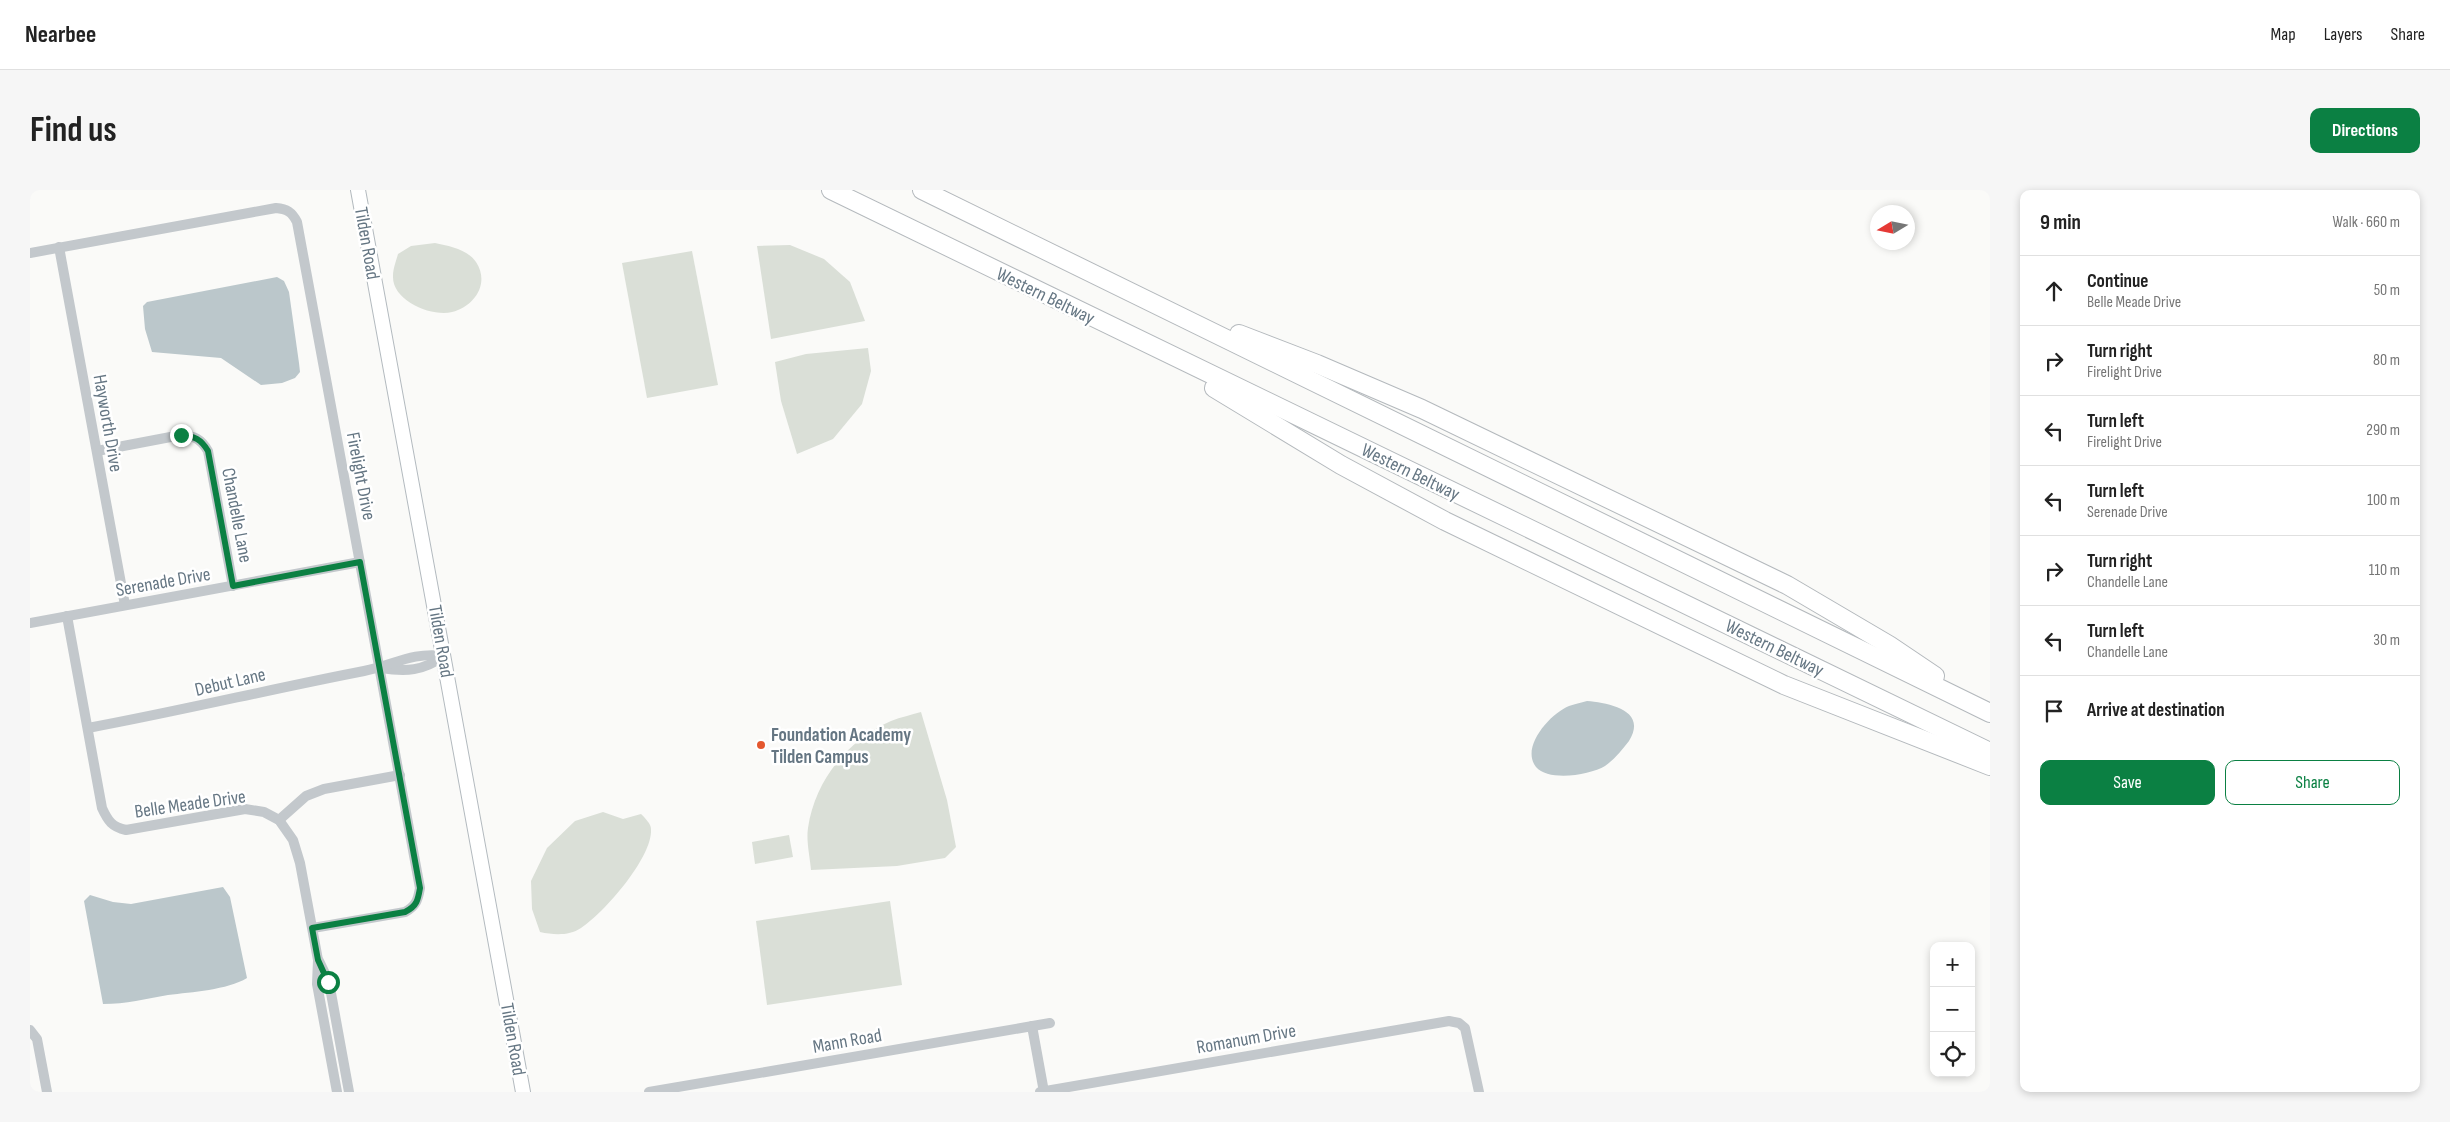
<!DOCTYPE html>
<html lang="en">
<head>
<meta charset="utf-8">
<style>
	:root { --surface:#fff; --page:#f6f6f6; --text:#222; --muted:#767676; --line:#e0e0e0; --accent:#0b8043 }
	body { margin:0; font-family:"Sofia Sans Condensed",sans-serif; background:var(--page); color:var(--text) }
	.controls { position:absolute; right:15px; bottom:15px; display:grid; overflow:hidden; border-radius:10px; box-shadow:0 2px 8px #0003 }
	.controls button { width:45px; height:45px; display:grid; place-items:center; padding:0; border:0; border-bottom:1px solid var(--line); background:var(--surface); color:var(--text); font:25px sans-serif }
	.compass { position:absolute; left:1840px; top:15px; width:45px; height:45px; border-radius:50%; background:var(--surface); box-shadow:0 2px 8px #0003; rotate:260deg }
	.stop { position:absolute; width:15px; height:15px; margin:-11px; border:4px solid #0b8043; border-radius:50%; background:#fff }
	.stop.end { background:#0b8043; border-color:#fff; box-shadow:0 1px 5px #0008 }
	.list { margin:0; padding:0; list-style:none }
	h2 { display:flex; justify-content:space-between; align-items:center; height:65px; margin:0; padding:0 20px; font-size:21px }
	h2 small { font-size:16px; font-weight:400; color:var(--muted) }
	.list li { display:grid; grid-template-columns:32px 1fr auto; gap:15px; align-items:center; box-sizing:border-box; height:70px; padding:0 20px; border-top:1px solid var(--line) }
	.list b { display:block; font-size:19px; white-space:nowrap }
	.list p { margin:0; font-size:16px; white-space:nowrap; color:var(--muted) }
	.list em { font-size:16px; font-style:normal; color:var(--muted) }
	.actions { display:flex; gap:10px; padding:15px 20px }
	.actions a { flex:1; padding:11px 0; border:1px solid var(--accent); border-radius:10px; text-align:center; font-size:18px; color:var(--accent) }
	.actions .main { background:var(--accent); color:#fff }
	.icon { flex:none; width:28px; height:28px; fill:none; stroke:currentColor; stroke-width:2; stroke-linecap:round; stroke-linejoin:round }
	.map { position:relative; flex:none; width:1960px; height:902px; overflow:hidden; border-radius:10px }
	header { display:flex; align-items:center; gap:30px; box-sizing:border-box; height:70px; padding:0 25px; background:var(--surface); border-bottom:1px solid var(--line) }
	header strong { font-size:24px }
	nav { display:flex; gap:28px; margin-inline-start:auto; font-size:18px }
	.intro { display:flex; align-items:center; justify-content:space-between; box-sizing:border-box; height:120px; padding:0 30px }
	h1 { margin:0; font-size:35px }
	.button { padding:12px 22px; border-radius:10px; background:var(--accent); color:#fff; font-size:18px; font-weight:700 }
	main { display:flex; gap:30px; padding:0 30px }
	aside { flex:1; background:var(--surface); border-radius:10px; box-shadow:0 2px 8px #0003 }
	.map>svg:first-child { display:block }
</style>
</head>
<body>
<header>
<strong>Nearbee</strong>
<nav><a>Map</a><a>Layers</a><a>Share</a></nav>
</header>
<div class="intro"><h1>Find us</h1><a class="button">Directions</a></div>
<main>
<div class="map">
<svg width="1960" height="902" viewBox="0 0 1960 902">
	<rect width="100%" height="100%" fill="#fafaf8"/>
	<g fill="#dadfd7">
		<path d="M405,53C419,56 437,59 446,72C460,93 445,116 422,122C402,127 362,111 363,86C363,79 366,71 368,64L381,56Z"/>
		<polygon points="760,55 794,69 820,92 835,131 741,149 727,56"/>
		<polygon points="662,61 688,195 617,208 592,73"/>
		<polygon points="838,158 841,181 832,214 803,249 767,264 751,211 745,172 776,164"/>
		<path d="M891,522L917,610L926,657L915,668L867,676L781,680C780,667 776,651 778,638C785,590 818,550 861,531C871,527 881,525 891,522Z"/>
		<path d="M573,622L593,629L611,624C615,628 621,634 621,639C623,667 574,723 551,738C539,746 524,745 510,742L502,719L501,691L517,658L545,631Z"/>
		<polygon points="759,645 763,667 725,674 722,652"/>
		<polygon points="860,711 872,795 737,815 726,731"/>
	</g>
	<g fill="#bbc7cb">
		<polygon points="247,87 254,91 259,102 269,173 270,182 265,188 252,193 231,195 191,168 122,162 115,139 113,116 117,112"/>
		<path d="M1557,511C1579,513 1618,520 1599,551C1592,560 1585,569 1575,576C1560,585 1519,592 1506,577C1490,557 1521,523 1539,516C1544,514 1551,513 1557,511Z"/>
		<path d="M193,697L200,707L217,788C197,800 162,802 138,805C116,809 96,814 73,814L54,711L60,705L83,712L101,714Z"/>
	</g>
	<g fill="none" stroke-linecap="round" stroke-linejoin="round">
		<g stroke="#b3babf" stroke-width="16">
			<polyline id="secondary" points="328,0 493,902"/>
		</g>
		<g stroke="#b4b9bd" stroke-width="20">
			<g id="highway">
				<polyline points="801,0 1960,562"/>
				<polyline points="892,0 1960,523"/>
				<polyline points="1209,144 1287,174 1392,219 1757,395 1859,455 1905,486"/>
				<polyline points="1184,198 1311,275 1415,331 1754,495 1960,576"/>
			</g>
		</g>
		<g stroke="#c3c8cc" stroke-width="10">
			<polyline points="29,57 95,415"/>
			<path d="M0,63L246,18C257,19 262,22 267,32L390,698C388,710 386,716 375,722L283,738"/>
			<path d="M67,261L151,245C165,246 171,249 178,261L203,396"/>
			<path d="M37,426L72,618C78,631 82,637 96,640L215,619L234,622L249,630L263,650L270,673L288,770L287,794L307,902"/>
			<polyline points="0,433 330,372"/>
			<path d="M351,478C376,482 393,481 414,466"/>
			<path d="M58,538C150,521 241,499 334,481C365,475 380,462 414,466"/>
			<polyline points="249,630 276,606 294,599 370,585"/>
			<polyline points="289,771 299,792 319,902"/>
			<polyline points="1002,836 1014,902"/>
			<polyline points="0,840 7,849 17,902"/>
			<polyline points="619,902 1020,833"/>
			<polyline points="1010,902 1419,831 1429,833 1435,838 1449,902"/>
		</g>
		<use href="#secondary" stroke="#fff" stroke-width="14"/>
		<use href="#highway" stroke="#fff" stroke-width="18"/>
	</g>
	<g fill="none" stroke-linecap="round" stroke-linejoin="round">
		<path stroke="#0b8043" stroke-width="6" d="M151,245C164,246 171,249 178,261L203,396L330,372L390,698C388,710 387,716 375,722L282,738L288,770L298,792"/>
	</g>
	<circle fill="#e4572e" stroke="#fff" stroke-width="2" cx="731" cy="555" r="5"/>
	<g text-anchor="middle" stroke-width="5" stroke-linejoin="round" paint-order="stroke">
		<g font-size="19" fill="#657683" stroke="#fff">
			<text transform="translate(338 53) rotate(80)" y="7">Tilden Road</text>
			<text transform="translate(1016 105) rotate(26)" y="7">Western Beltway</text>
			<text transform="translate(79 233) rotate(80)" y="7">Hayworth Drive</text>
			<text transform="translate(1381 281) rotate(26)" y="7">Western Beltway</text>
			<text transform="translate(332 286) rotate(79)" y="7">Firelight Drive</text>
			<text transform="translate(208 325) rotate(79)" y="7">Chandelle Lane</text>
			<text transform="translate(133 391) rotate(-10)" y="7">Serenade Drive</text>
			<text transform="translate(412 451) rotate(80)" y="7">Tilden Road</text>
			<text transform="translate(1745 457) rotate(26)" y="7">Western Beltway</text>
			<text transform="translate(200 491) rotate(-13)" y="7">Debut Lane</text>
			<text transform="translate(160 613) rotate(-8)" y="7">Belle Meade Drive</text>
			<text transform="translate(1216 848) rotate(-10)" y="7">Romanum Drive</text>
			<text transform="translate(484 849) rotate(80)" y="7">Tilden Road</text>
			<text transform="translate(817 850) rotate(-10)" y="7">Mann Road</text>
		</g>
		<g font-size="19" font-weight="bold" fill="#657683" stroke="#fff" text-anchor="start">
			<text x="741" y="551">Foundation Academy<tspan x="741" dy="22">Tilden Campus</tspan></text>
		</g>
	</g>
</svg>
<div class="controls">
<button>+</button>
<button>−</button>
<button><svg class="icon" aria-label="locate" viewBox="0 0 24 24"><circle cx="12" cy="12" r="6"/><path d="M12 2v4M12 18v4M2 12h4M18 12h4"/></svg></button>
</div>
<svg class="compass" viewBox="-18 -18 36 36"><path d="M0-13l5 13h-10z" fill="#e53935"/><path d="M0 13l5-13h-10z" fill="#767676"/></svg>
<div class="stop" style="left:298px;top:792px"></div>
<div class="stop end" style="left:151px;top:245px"></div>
</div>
<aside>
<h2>9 min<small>Walk · 660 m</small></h2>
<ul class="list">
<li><svg class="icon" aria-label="ahead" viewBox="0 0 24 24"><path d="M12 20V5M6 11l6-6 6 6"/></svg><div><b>Continue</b><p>Belle Meade Drive</p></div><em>50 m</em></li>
<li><svg class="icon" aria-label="right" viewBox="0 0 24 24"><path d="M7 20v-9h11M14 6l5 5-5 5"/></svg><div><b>Turn right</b><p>Firelight Drive</p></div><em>80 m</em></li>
<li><svg class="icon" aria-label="left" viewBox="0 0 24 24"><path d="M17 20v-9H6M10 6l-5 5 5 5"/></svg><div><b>Turn left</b><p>Firelight Drive</p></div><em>290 m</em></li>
<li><svg class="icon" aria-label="left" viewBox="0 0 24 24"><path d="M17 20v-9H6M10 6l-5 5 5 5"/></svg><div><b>Turn left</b><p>Serenade Drive</p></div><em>100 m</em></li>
<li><svg class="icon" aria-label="right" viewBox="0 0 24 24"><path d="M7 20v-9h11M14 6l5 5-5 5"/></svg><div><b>Turn right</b><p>Chandelle Lane</p></div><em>110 m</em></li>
<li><svg class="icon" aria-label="left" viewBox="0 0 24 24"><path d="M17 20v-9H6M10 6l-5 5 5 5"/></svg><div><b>Turn left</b><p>Chandelle Lane</p></div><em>30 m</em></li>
<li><svg class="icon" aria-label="arrive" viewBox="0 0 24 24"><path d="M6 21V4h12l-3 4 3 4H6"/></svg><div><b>Arrive at destination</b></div></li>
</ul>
<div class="actions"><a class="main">Save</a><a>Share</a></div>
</aside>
</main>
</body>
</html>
